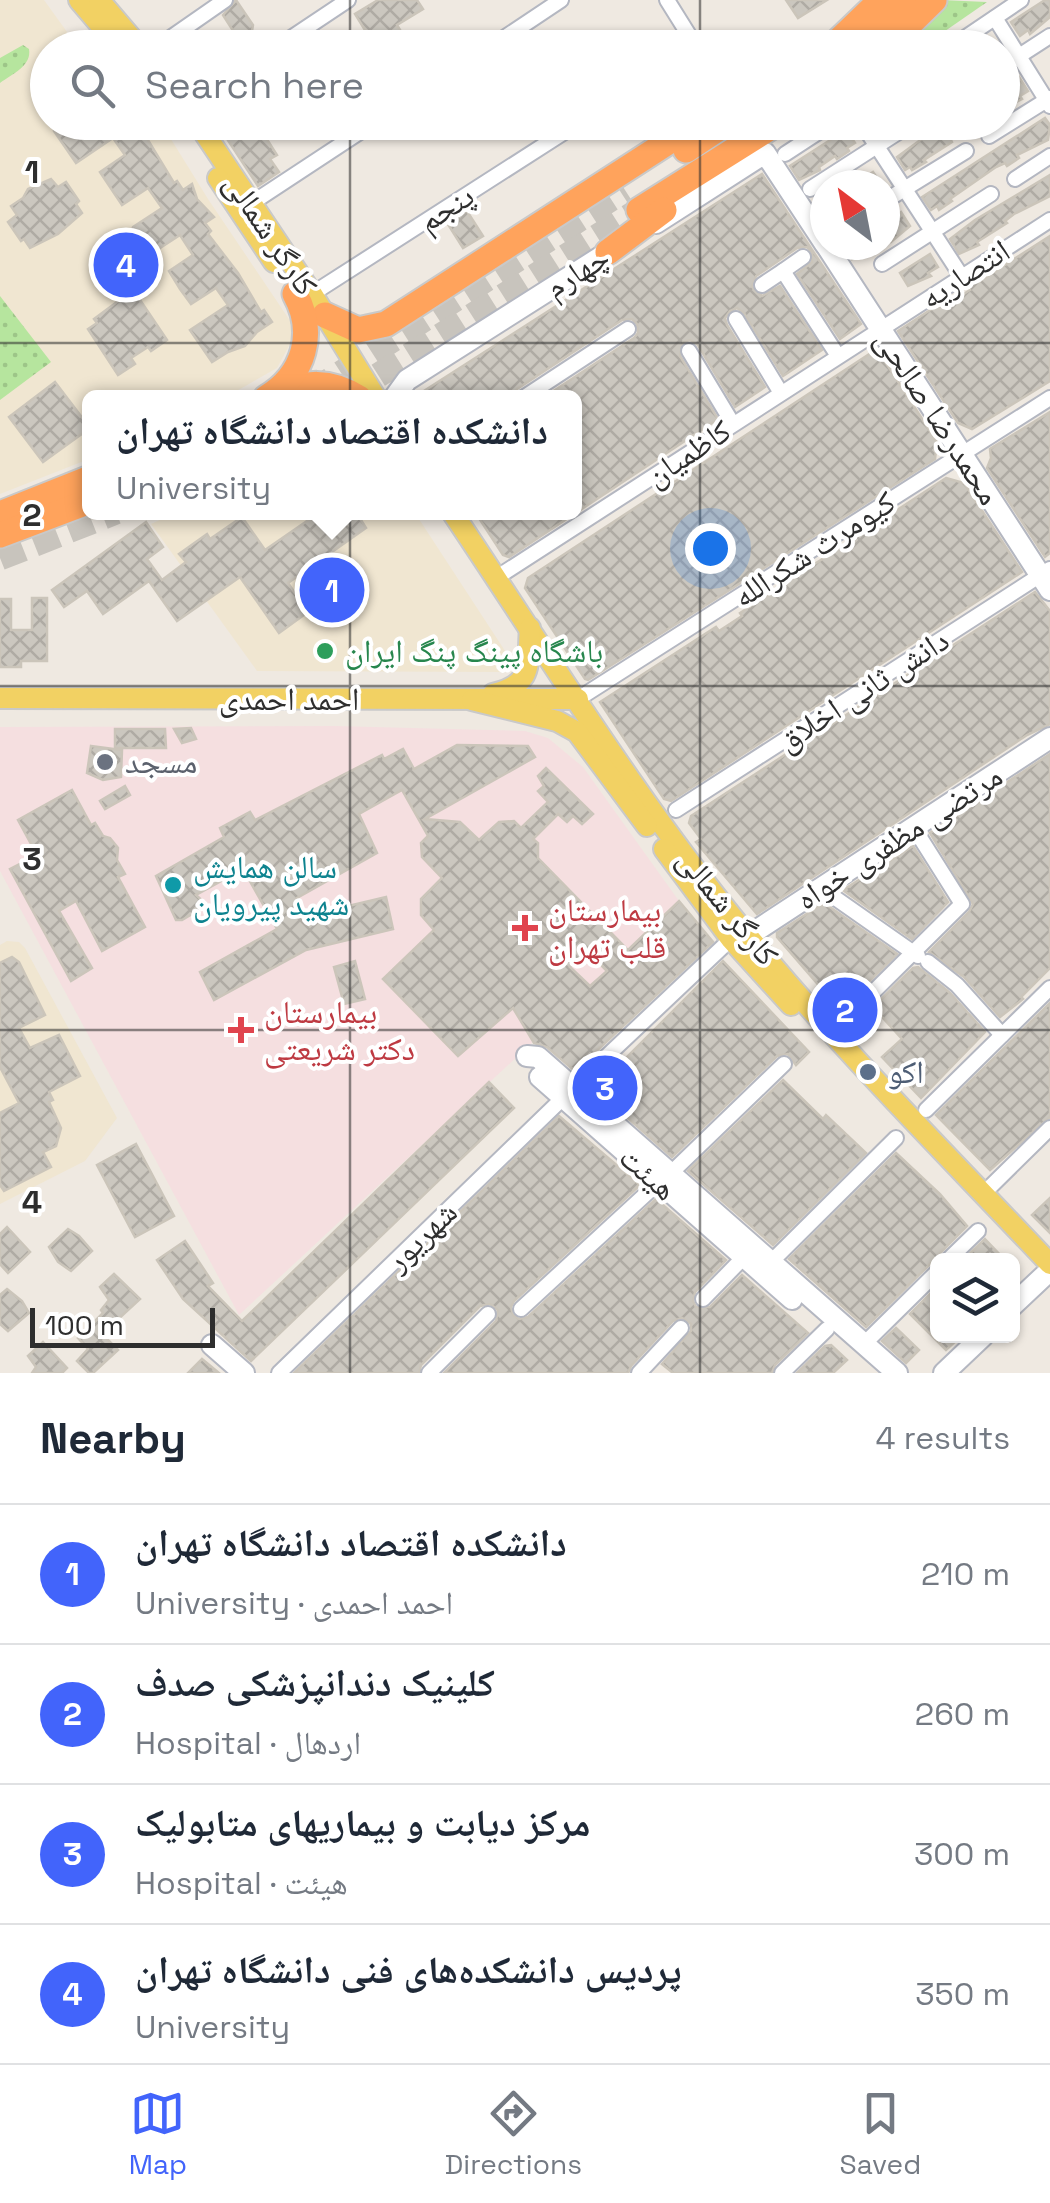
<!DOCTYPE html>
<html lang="en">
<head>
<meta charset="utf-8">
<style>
	:root { --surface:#fff; --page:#f6f6f7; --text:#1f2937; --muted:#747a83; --line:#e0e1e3; --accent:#4264fb }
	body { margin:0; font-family:"Space Grotesk","Noto Naskh Arabic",sans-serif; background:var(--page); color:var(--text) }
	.controls { position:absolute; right:30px; bottom:30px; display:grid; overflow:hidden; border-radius:15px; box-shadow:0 2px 8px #0004 }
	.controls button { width:90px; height:90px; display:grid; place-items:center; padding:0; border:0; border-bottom:2px solid var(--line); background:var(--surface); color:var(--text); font:50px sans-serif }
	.compass { position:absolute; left:810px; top:170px; width:90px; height:90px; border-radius:50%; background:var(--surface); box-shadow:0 2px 8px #0004; rotate:328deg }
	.scale { position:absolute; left:30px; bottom:25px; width:185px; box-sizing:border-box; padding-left:10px; border:5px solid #2e2e2e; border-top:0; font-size:28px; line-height:35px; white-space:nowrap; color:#2e2e2e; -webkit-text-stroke:8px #fff; paint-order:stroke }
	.you { position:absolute; left:710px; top:548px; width:35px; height:35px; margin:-25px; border:8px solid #fff; border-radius:50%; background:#1a73e8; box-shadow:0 0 0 15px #1a73e833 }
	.badge { display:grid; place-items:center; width:65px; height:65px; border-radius:50%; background:var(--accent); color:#fff; font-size:32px; font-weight:700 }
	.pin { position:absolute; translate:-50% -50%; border:5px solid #fff; box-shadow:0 2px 10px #0006 }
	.popup { position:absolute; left:82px; top:390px; width:500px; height:130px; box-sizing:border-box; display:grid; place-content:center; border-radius:15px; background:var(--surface); filter:drop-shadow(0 2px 8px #0005); font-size:32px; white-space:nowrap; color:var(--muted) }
	.popup b { font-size:38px; color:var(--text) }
	.popup::after { content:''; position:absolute; left:50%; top:100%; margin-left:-20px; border:20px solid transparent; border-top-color:var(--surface) }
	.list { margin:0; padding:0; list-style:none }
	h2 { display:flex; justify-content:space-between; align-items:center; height:130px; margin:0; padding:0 40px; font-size:42px }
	h2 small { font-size:32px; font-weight:400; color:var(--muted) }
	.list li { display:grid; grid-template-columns:65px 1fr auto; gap:30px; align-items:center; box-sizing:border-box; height:140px; padding:0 40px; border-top:2px solid var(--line) }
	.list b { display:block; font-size:38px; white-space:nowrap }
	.list p { margin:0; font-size:32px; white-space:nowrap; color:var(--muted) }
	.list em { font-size:32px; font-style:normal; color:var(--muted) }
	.icon { flex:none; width:55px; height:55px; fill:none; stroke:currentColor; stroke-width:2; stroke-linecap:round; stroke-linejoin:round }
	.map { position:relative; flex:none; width:1050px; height:1373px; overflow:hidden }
	.search { position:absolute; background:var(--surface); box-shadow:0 2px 8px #0004; left:30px; right:30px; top:30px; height:110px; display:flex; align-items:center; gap:25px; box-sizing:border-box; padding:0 35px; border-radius:55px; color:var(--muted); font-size:38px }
	.sheet { height:690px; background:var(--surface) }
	nav { display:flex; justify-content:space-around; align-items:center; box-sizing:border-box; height:140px; border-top:2px solid var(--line); background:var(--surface); font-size:28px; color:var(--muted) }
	nav a { display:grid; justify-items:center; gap:5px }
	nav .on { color:var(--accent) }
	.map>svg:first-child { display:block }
</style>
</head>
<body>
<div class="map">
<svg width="1050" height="1373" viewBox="0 0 1050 1373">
	<defs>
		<pattern id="park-dots" width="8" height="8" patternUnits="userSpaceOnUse" patternTransform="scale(2.5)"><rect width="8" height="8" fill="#b6e59e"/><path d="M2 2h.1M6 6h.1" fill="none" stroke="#9dc588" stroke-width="1.8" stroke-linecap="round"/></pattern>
		<pattern id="building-cross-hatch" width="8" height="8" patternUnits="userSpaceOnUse" patternTransform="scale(2.5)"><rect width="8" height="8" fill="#cbc7bf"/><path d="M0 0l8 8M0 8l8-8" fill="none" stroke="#afaba4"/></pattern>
	</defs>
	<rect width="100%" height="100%" fill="#efe9e1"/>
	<g fill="#f0e6d1">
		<polygon points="0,0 44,0 75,43 83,47 48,48 48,122 161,123 208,199 297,331 277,368 226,397 90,398 89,459 0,494"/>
		<polygon points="177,512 415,513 509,657 505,672 257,671 151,524"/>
		<polygon points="7,941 19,942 25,948 117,1118 85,1161 0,1204 0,945"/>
	</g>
	<polygon fill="#f5dfe0" points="334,726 525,731 548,738 583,767 679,901 533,1042 239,1315 0,871 0,727"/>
	<g fill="url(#park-dots)">
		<polygon points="941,0 987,2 922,47 897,48"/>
		<path d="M23,45L29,49C32,66 12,74 0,83V58Z"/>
		<polygon points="0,296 51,362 0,400"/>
	</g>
	<g fill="url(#building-cross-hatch)" stroke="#cbc5ba" stroke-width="2.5" fill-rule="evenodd">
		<polygon points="236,0 253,25 252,31 239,40 223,15"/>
		<polygon points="378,0 417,0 423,9 397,25 411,48 376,48 355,14"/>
		<polygon points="786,0 827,0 798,18"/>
		<polygon points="1045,0 1050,0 1050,17 1030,34 1028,30 1020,36 1011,22"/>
		<polygon points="1019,77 1028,91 1020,96 1022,99 1002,109 1002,88"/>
		<polygon points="1045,118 1050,125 1048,140 1017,155 1019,158 1007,166 1005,163 996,167 950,199 952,201 939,210 937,206 931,210 922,197"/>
		<polygon points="66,122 132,122 148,140 174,183 177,181 183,190 192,184 197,199 214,217 205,223 211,231 208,234 238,273 261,312 264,310 272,322 257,332 245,346 228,352 212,362 190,330 228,305 216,288 191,304 180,289 169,271 193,255 180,235 151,254 143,252 131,235 133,227 162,208 148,188 122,205 100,172 125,155 113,138 76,163 54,131"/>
		<polygon points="216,122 256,122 277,155 270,159 279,172 258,186"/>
		<polygon points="945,122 974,122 950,138 952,142 924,160 926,162 912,170 910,167 905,170 897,157"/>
		<polygon points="846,130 855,143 847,148 849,151 837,159 835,156 819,167 820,170 799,180 790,166"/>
		<polygon points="873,172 882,185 853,185"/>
		<polygon points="762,174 861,324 840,339 797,274 812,262 812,252 807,247 797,248 756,276 752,287 762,296 780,286 822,350 783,376 744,313 737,308 730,311 725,318 727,325 765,387 735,407 698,345 690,340 683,342 680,356 718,419 509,557 503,555 475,512 574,512 574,398 543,398 634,338 638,333 637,324 632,319 622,320 517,389 512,398 413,398"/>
		<polygon points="1050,175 1050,196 1014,214 1005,221 1007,223 977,242 979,245 959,254 950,239 975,220"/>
		<polygon points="51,179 58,187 66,182 79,201 76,204 82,213 58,234 30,248 24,239 21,241 8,222 17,215 11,206 23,198 28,189"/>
		<polygon points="465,208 483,236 463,248 446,221"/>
		<polygon points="901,212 910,226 891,242 889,239 885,242 885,223"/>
		<polygon points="1050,236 1050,381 972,429 958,423 898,331 944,301 946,305 970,290 967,286 979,279 980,281"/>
		<polygon points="842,245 881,245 861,258 859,255 852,259"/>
		<polygon points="930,254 938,267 928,273 931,276 908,286 900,273"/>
		<polygon points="136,294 167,340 151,351 148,347 131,358 135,364 118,375 88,329 97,323 94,319 125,296 128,300"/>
		<polygon points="877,349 937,442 935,459 588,680 585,679 525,588 528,578"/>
		<polygon points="55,382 90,428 43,462 9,417"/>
		<polygon points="1050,412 1050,553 1045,557 987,468 991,458 990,449"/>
		<polygon points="946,478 964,483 1022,572 671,801 664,799 600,702 716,627 719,631 742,616 740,613"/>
		<polygon points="320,512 356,512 366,528 288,583 308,612 279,633 240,577 177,621 149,581 103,614 87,591 64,607 52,590 146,522 163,547 147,559 162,580 186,562 179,554 207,534 210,539 242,517 265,550"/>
		<polygon points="1035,592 1050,611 1050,724 1027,735 757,914 696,842 701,839 689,823 691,816"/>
		<polygon points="32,598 47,598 47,661 21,661 21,667 0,667 0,599 11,599 11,630 32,630"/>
		<polygon points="191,728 196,739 182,743 174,729"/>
		<polygon points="115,729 165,729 166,748 115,748"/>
		<path d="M457,745L528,746L535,757L425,819L460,822L479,840L499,822L514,821L521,828L548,802L538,791L544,786L538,776L546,768L593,814L582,824L573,816L567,822L558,814L533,839L538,843V858L628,950L679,901L713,942L575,1071L547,1047L534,1043L513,1008L458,1056L383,979L434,930L421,915V899L442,878L422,857L421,843L428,836L402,790L359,814L377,853L297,898L306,916L386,897L393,929L306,950L214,1000L200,972L277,929L243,869L196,895L207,905L182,920H176L156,876L224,837L220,828L250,812L255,820L382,755L384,759L403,749L414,769ZM587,951L607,971L590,986L570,967Z"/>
		<polygon points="91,746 122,750 121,777 103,780 87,773"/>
		<polygon points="1050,754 1050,968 1021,997 1023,999 1000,1017 964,977 929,952 969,912 973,904 930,833"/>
		<polygon points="125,786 130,795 105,809 100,801"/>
		<polygon points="72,790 91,825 95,823 103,836 110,838 118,848 117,860 125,874 118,877 145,927 102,951 76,901 59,911 92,968 71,981 10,869 37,855 18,820"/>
		<polygon points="913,846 948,902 912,939 843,890"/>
		<polygon points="824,903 897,954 840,1010 777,937 777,933"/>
		<polygon points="12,957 19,962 45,1015 19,1028 30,1048 59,1035 80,1076 49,1092 53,1100 49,1102 61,1128 56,1146 43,1152 51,1167 4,1191 0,1185 0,1113 19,1103 0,1067 0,963"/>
		<polygon points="355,961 365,999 344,1004 334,967"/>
		<polygon points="723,961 809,1052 796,1065 788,1054 777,1056 672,1157 595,1089"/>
		<polygon points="918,967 950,993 985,1032 921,1098 882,1057 902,1039 873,1007 913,968"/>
		<polygon points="1050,1003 1050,1117 990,1170 936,1115"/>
		<polygon points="783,1080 823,1119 826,1115 866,1153 773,1245 688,1171"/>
		<polygon points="489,1082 514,1108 251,1361 183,1299 157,1260 185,1241 213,1283 208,1286 242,1321"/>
		<polygon points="559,1116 640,1185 514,1301 511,1307 513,1315 519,1319 528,1317 656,1199 726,1260 695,1292 693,1301 696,1307 710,1307 742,1275 808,1333 775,1365 772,1373 673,1373 662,1364 691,1331 691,1324 682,1318 673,1321 631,1366 628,1373 444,1373 496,1321 498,1310 490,1304 480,1306 421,1365 419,1373 294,1373"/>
		<polygon points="136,1144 174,1216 135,1237 97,1165"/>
		<polygon points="896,1153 940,1194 967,1226 941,1252 938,1261 931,1263 866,1327 789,1259"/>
		<polygon points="1050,1198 1050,1233 1032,1215"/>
		<polygon points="7,1227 30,1252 8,1273 0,1264 0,1234"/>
		<polygon points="68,1229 79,1236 92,1251 71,1271 58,1262 49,1247"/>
		<polygon points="985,1239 1005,1260 963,1260"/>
		<polygon points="114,1274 140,1299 102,1334 118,1350 93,1373 89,1373 77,1361 88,1349 78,1338 103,1313 101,1310 109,1300 100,1287"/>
		<polygon points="938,1286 938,1336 961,1336 946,1350 910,1314"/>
		<polygon points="7,1289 22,1301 29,1313 8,1331 0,1324 0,1295"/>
		<polygon points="896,1328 919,1350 906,1363 882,1341"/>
		<polygon points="43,1342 67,1368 62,1373 32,1373 36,1367 28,1356"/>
		<polygon points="831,1345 847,1360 833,1373 797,1373 825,1346"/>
		<polygon points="202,1359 219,1373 188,1373"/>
	</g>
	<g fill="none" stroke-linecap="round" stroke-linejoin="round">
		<g stroke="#c8c4bd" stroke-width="25" stroke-dasharray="25 12" stroke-linecap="butt">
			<polyline points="310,393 625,190"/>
			<polyline points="347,395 639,210"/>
			<polyline points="0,558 116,512"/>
		</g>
		<g stroke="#b4b7c1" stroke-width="18">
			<g id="street">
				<polyline points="667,0 697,48"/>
				<polyline points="995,18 1050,106"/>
				<polyline points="156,48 225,0"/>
				<polyline points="276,48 348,0"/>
				<polyline points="489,48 561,0"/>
				<polyline points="950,48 1021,0"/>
				<polyline points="1002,67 1050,36"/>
				<polyline points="861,122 962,277"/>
				<polyline points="989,136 1050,98"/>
				<polyline points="785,154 834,122"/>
				<polyline points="1015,179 1050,156"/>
				<polyline points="810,189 914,122"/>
				<polyline points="885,201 966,151"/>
				<polyline points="252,203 375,122"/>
				<polyline points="882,264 991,194"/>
				<polyline points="783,271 803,257"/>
				<polyline points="762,285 783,271 838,356"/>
				<polyline points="312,294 580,122"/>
				<polyline points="736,319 781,393"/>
				<polyline points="689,351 733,424"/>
				<polyline points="523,398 628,329"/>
				<polyline points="496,578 1050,220"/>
				<polyline points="578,699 1050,398"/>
				<polyline points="676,810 1050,569"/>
				<polyline points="821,888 918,956"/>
				<polyline points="928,962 957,985 1002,1035"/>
				<polyline points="843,1022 962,904 914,828"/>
				<polyline points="573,1088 731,939"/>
				<polyline points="926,1110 1050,988"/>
				<polyline points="671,1173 784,1064"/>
				<polyline points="984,1193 1050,1128"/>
				<polyline points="948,1260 978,1231"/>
				<polyline points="771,1262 896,1138"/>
				<polyline points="703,1299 744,1257"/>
				<polyline points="521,1309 659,1182"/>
				<polyline points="864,1344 938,1271"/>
				<polyline points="279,1373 563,1098"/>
				<polyline points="429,1373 488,1314"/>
				<polyline points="639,1373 681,1328"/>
				<polyline points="782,1373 827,1329"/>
			</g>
		</g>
		<g stroke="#b4b7c1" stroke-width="24">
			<g id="secondary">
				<polyline points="656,223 765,153 825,244"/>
				<polyline points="826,245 1050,590"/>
				<polyline points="394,398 407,380 618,246"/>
				<polyline points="748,936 1050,738"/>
				<polyline points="527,1056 538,1057 897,1373"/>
				<polyline points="540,1077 792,1299"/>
				<polyline points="1012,1306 1045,1275"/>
				<polyline points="212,1345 244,1373"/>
				<polyline points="944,1373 983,1336"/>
			</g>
		</g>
		<g stroke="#c9c9c9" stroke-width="24">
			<g id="primary">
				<polyline points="79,0 120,48"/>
				<polyline points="99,0 140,48"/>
				<polyline points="197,122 312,294 376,398"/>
				<polyline points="218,178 274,262"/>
				<path d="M452,512C548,655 638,803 747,935C842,1050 948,1156 1050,1264"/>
				<path d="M493,694C535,684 527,664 530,628"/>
				<polyline points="0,698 578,699"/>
				<polyline points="472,700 557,721 577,732 647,826"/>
				<polyline points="664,849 731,939 791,1005"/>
			</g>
		</g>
		<g stroke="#c9c9c9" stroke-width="29">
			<g id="highway">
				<polyline points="831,48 881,0"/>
				<polyline points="866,48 909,0"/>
				<polyline points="885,48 934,0"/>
				<polyline points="686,150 728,122"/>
				<polyline points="639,210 779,122"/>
				<polyline points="608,252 664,210"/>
				<polyline points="325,315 358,330 386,324 699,122"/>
				<path d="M274,394C306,382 329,379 359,398"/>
				<path d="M266,398C305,375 316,332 295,294"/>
				<polyline points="0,514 90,478"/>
				<polyline points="0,535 90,501"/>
			</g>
		</g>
		<use href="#street" stroke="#fff" stroke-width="14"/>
		<use href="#secondary" stroke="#fff" stroke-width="20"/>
		<use href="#primary" stroke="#f2d163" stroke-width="20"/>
		<use href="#highway" stroke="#ffa35c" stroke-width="25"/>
	</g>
	<path fill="none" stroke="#2e2e2e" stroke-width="2.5" stroke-opacity="0.55" d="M350,0V48M700,0V48M350,122V1373M700,122V1373M0,343H1050M0,686H1050M0,1030H1050"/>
	<circle fill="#2e9e5b" stroke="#fff" stroke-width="4" cx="325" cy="651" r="10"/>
	<circle fill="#6b7280" stroke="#fff" stroke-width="4" cx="105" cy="762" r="10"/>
	<circle fill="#0f9aa8" stroke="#fff" stroke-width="4" cx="173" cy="885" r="10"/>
	<g fill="#e0444e" stroke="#fff" stroke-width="4">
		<path d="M520 913h10v10h10v10h-10v10h-10v-10h-10v-10h10z"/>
		<path d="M236 1015h10v10h10v10h-10v10h-10v-10h-10v-10h10z"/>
	</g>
	<circle fill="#5c6f8a" stroke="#fff" stroke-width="4" cx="868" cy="1072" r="10"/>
	<g text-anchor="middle" stroke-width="8" stroke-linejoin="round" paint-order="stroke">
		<g font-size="32" fill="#2e2e2e" stroke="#fff">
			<text transform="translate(446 208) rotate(-33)" y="11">پنجم</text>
			<text transform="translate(271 234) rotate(56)" y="11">کارگر شمالی</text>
			<text transform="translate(577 272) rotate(-32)" y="11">چهارم</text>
			<text transform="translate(965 274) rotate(-33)" y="11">انتصاریه</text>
			<text transform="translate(938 417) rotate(57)" y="11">محمدرضا صالحی</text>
			<text transform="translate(688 453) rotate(-33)" y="11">کاظمیان</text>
			<text transform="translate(814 549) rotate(-33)" y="11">کیومرث شکرالله</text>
			<text transform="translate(863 690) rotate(-33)" y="11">دانش ثانی اخلاق</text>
			<text x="289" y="710">احمد احمدی</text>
			<text transform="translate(899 837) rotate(-33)" y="11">مرتضی مظفری خواه</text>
			<text transform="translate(728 907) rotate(51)" y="11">کارگر شمالی</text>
			<text transform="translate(648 1173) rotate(41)" y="11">هیئت</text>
			<text transform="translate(421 1236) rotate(-44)" y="11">شهریور</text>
		</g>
		<g font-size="32" fill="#27864d" stroke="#fff" text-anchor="start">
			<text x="345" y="662">باشگاه پینگ پنگ ایران</text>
		</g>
		<g font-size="32" fill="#5b616d" stroke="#fff" text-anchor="start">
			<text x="125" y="773">مسجد</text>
		</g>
		<g font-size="32" fill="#0d838f" stroke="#fff" text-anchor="start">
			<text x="193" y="878">سالن همایش<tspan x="193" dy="37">شهید پیرویان</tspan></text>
		</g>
		<g font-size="32" fill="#be3a42" stroke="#fff" text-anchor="start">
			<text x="548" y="921">بیمارستان<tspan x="548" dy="37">قلب تهران</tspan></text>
			<text x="264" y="1023">بیمارستان<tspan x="264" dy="37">دکتر شریعتی</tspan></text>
		</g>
		<g font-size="32" fill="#4e5e75" stroke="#fff" text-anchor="start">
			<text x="888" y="1083">اکو</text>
		</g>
	</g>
	<g font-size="32" text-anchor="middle" font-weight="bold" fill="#2e2e2e" stroke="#fff" stroke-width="8" stroke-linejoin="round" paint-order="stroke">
		<text x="32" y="183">1</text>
		<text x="32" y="526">2</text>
		<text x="32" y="870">3</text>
		<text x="32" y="1213">4</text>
	</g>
</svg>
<div class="controls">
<button><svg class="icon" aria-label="layers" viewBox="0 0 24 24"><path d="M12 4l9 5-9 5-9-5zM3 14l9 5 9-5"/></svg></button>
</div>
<svg class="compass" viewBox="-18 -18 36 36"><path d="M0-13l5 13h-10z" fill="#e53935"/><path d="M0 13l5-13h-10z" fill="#747a83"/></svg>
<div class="scale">100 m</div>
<div class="you"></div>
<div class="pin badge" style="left:332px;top:590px">1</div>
<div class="popup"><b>دانشکده اقتصاد دانشگاه تهران</b>University</div>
<div class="pin badge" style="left:845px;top:1010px">2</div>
<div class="pin badge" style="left:605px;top:1088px">3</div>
<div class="pin badge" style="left:126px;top:265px">4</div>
<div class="search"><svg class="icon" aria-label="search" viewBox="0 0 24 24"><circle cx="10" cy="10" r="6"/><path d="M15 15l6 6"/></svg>Search here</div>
</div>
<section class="sheet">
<h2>Nearby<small>4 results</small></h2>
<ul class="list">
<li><span class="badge">1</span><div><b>دانشکده اقتصاد دانشگاه تهران</b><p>University · احمد احمدی</p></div><em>210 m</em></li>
<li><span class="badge">2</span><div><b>کلینیک دندانپزشکی صدف</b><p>Hospital · اردهال</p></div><em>260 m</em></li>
<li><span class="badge">3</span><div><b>مرکز دیابت و بیماریهای متابولیک</b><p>Hospital · هیئت</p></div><em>300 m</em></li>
<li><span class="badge">4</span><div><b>پردیس دانشکده‌های فنی دانشگاه تهران</b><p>University</p></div><em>350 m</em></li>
</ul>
</section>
<nav>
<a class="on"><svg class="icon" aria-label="map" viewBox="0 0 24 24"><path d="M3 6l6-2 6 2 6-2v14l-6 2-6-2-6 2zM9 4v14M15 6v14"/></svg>Map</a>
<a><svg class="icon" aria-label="directions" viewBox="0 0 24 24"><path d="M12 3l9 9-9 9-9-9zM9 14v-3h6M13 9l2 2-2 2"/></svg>Directions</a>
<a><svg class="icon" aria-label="saved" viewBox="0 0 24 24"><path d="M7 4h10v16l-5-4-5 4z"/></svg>Saved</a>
</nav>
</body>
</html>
